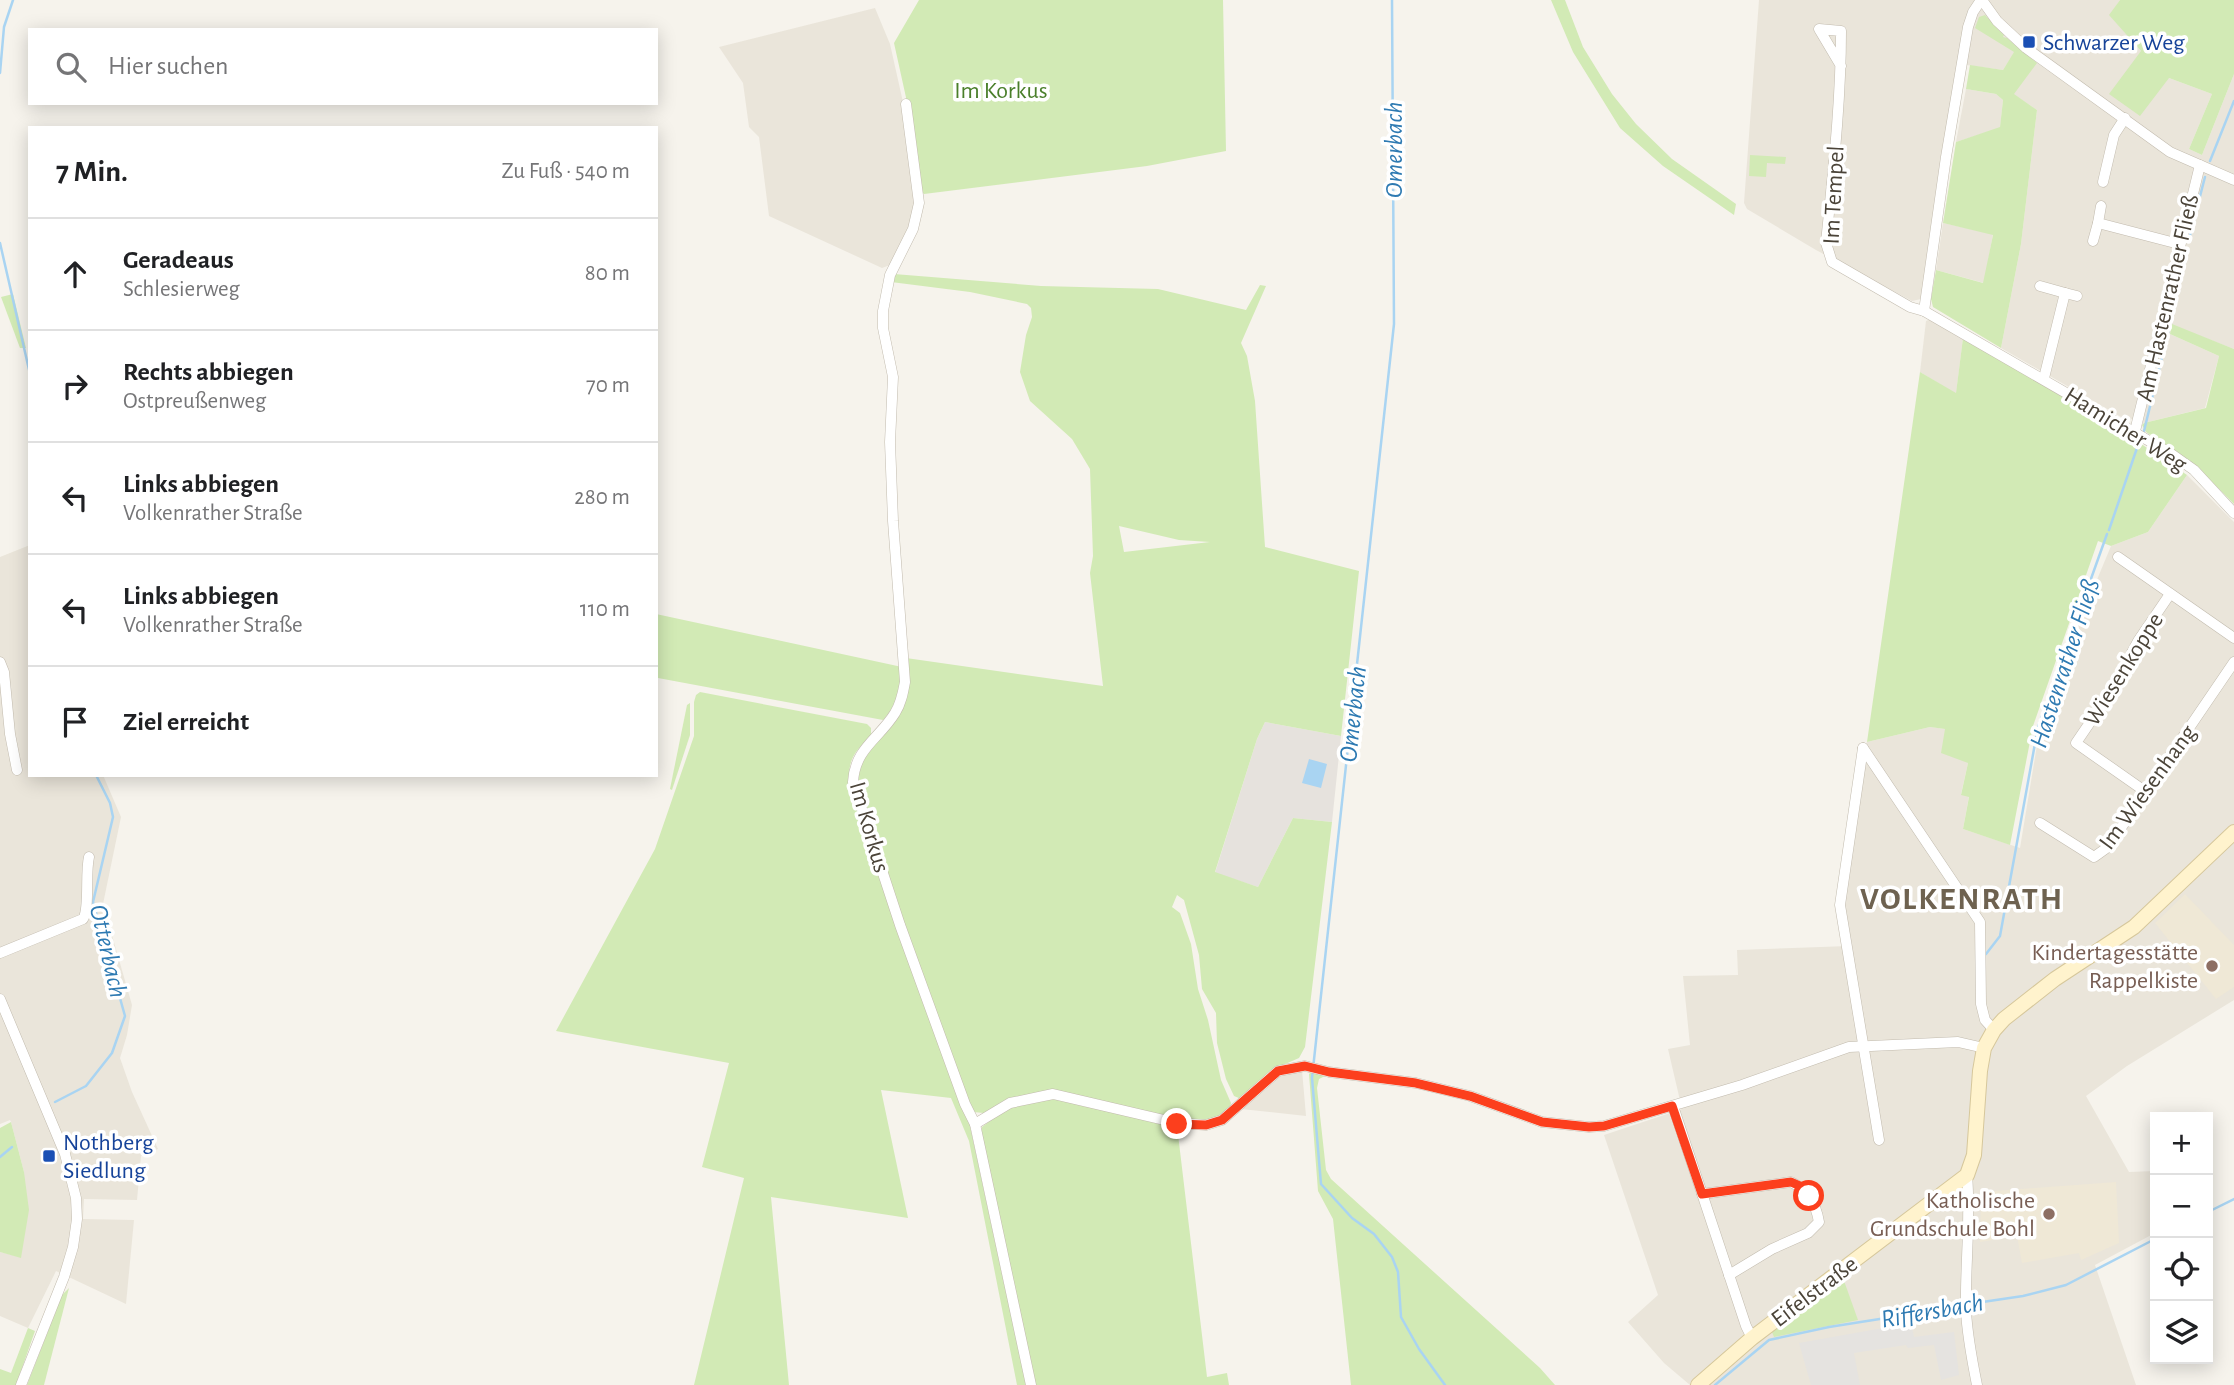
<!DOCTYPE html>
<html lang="de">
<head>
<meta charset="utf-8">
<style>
	:root { --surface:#fff; --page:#f6f6f6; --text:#202124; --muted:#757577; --line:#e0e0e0 }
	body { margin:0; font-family:"Alegreya Sans",sans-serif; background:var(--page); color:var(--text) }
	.controls { position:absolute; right:21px; bottom:21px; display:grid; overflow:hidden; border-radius:0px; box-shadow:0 4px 18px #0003 }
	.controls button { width:63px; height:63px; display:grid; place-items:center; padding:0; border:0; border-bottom:2px solid var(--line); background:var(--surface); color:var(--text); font:35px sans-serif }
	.stop { position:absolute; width:21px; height:21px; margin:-16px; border:5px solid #fc3f1d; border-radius:50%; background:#fff }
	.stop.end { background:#fc3f1d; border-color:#fff; box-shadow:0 2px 7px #0008 }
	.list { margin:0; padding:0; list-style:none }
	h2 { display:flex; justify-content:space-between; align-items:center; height:91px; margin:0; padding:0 28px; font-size:30px }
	h2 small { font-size:23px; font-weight:400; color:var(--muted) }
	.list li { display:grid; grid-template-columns:46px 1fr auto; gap:21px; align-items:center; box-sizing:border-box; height:112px; padding:0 28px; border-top:2px solid var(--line) }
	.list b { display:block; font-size:26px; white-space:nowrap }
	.list p { margin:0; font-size:23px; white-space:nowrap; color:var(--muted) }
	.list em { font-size:23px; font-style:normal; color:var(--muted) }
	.icon { flex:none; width:38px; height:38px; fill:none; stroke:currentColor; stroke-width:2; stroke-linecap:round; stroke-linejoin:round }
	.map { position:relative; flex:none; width:2234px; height:1385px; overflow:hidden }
	.search { position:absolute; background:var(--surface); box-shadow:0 4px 18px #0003; left:28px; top:28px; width:630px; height:77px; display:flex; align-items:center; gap:18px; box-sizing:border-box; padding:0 24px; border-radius:0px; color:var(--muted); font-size:26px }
	.panel { position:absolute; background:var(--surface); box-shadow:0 4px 18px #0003; left:28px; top:126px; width:630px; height:651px; border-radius:0px }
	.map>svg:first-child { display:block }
</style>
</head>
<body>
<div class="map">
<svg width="2234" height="1385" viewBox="0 0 2234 1385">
	<rect width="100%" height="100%" fill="#f6f3ec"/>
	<g fill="#eae5da">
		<polygon points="1759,0 2120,0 2110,15 2141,51 2169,78 2212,94 2189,149 2202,155 2234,74 2234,349 2172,325 2170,334 2219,356 2205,408 2144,423 2134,418 2128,421 2001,348 2021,244 2037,110 2013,94 2017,48 2003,70 1959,64 1921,299 1912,301 1816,250 1747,209 1744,203"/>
		<polygon points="875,8 890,44 911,138 915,216 890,265 882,268 769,216 759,137 749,127 743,83 719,47"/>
		<polygon points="1966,89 1996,94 2003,100 2000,128 1956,142"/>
		<polygon points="1943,223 1993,234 1984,283 1936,270"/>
		<polygon points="1931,319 1963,338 1956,394 1920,372 1926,321"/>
		<polygon points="2187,475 2234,522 2234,1000 2127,1066 2086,1096 2129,1172 2155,1171 2155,1233 2095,1265 2136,1385 1690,1385 1664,1363 1628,1322 1658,1295 1604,1135 1682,1109 1668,1049 1690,1045 1683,976 1738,975 1737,950 1849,946 1843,905 1867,742 1930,727 1946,729 1968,763 1961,794 1969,796 1963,829 2020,848 2040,727 2071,642 2111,546 2148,532"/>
		<polygon points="30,545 30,775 103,775 121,817 103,904 132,1005 127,1035 120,1058 132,1092 158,1149 141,1156 137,1200 84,1199 83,1219 134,1220 126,1304 56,1271 28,1328 0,1316 0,1252 21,1257 24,1172 11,1122 10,1120 0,1124 0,557"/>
		<polygon points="1302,1070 1306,1116 1241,1109 1279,1073"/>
	</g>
	<polygon fill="#e6e2dd" points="1265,722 1341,736 1332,822 1293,818 1258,887 1215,873 1257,739"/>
	<g fill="#efe8d6">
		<polygon points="2185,894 2234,945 2234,987 2216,999 2155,923"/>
		<polygon points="2116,1182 2119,1243 2081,1260 2079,1253 2022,1263 2017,1236 1980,1242 1981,1192"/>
	</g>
	<g fill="#d2eab5" fill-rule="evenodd">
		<polygon points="919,0 1223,0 1226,151 1147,166 924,194 920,190 907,102 894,43"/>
		<polygon points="1551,0 1565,0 1583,47 1612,94 1636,124 1672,159 1736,204 1734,215 1663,166 1620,128 1573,52"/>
		<polygon points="2120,0 2234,0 2234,74 2202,155 2189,149 2212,94 2169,78 2140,116 2109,94 2141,51 2109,15"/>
		<polygon points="1985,15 2004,35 2003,37 2007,38 2037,63 2014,94 2037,110 2021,244 2001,348 1933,307 1931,299 1936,270 1983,283 1993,235 1943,223 1956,142 2000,127 2003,100 1996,94 1966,89 1970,65 2003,70 2014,52 1975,28 1979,17"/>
		<polygon points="1750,155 1786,157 1785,164 1767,163 1766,177 1749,176"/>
		<path d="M894,274L1041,286L1158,289L1246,310L1260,285L1266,286L1241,343L1247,356L1255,401L1265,547L1359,571L1341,736L1265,722L1257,739L1215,872L1258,887L1293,818L1332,822L1305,1047L1299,1058L1276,1068L1241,1099L1234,1096L1226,1079L1217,1043L1216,1013L1202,989L1199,955L1184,900L1177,895L1172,907L1180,913L1191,944L1198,989L1208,1020L1221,1080L1231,1103L1228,1113L1205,1122L1178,1119L1076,1096L1008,1100L984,1113L973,1112L902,922L857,781L862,759L899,713L906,658L1103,686L1090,573L1093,556L1090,469L1072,439L1030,401L1020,372L1026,335L1032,317L1031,308L1027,304L970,292L891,282ZM1119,526L1179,540L1210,542L1124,552Z"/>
		<polygon points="13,294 26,348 20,348 1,297"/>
		<polygon points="2172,324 2234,349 2234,504 2197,467 2146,432 2142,425 2144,423 2206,408 2219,356 2170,334"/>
		<polygon points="1963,338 2131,437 2187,475 2148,532 2111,546 2098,541 2033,726 2010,845 1963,829 1969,797 1961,795 1968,763 1941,753 1945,729 1930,727 1867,742 1920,372 1956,393"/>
		<path d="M656,614L902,667C900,689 898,704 883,720L658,678L656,677Z"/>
		<path d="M700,692L867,724L871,728V735C855,752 848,758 849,783L958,1097L970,1126L1026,1385H1017L969,1141L951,1098L881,1090L908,1218L771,1197L789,1385H694L744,1178L702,1167L729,1063L556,1031L655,849L694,736V702L696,695Z"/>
		<polygon points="690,703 690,735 672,790 670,789 687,705"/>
		<polygon points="1312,1071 1327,1075 1319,1079 1317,1088 1326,1170 1331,1179 1540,1368 1555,1385 1351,1385 1333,1219 1318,1191 1309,1074"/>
		<polygon points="1049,1098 1177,1126 1207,1377 1227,1373 1229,1385 1034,1385 981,1138 982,1127 1011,1105"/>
		<polygon points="11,1122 24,1172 29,1210 21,1258 0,1252 0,1128"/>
		<polygon points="1843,1278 1858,1320 1774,1337 1772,1332"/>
		<polygon points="69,1288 44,1385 27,1385 62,1295"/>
		<polygon points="28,1328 35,1331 16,1385 0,1385 0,1369 11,1373"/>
	</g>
	<polygon fill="#e5e3e0" points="1911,1323 1914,1337 1954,1332 1959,1375 1941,1380 1934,1345 1908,1348 1906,1345 1854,1353 1860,1385 1811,1385 1799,1343"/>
	<polygon fill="#a9d4f2" points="1309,759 1327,764 1321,788 1302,783"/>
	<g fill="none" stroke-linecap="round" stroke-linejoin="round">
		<g stroke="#a9d4f2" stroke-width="2.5">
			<polyline points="1392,0 1394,324 1312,1078 1321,1184 1352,1218 1374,1234 1392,1257 1398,1272 1401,1317 1419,1349 1445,1385"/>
			<polyline points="0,73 4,27 13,0"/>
			<polyline points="2210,161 2234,101"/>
			<polyline points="2189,239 2205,177"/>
			<polyline points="0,243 30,374"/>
			<polyline points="2176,298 2186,254"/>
			<polyline points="2144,431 2173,312"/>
			<polyline points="2109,530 2137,448"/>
			<polyline points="1986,954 2000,936 2038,727 2107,534"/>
			<polyline points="55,1102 86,1086 112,1053 125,1016 93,902 113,817 110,803 96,775"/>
			<polyline points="0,1157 12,1147"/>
			<polyline points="2208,1212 2234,1199"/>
			<polyline points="1969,1304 2023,1296 2066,1285 2155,1239"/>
			<polyline points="1715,1385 1769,1340 1829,1327 1962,1306"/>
		</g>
		<g stroke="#c2bbae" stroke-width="11">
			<g id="street">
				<polyline points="1982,0 1997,21 2026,48 2170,152 2234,180"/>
				<path d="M1841,66L1819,29L1841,31C1841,102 1833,172 1826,243L1832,262L1910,307L1924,311L2170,453L2194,470L2234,513"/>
				<path d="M906,104L919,203L913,229L890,275L883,311V328L893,377L890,442L893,521L905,682C903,693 901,704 895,713C879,739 855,748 853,782L900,925L965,1104L975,1124L1031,1385"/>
				<polyline points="2103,182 2114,135 2125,118"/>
				<polyline points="2101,206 2098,223 2179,244"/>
				<polyline points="2093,241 2098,223"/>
				<polyline points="2040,286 2065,293 2044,378"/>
				<polyline points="2065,293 2077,296"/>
				<polyline points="1924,311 1946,157 1968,27 1973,12 1981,0"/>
				<polyline points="2135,431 2200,165"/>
				<polyline points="2118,557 2234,638"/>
				<polyline points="0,662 4,672 10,734 17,770"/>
				<polyline points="1863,748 1840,905 1879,1140"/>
				<polyline points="1863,748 1980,922 1981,1004 1985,1020 1994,1030"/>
				<polyline points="2146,792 2076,743 2112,690 2138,641 2170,594"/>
				<polyline points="2040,823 2094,857 2108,847 2234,662"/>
				<path d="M0,953L83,919C90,909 85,873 89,857"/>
				<polyline points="0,999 65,1154 76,1198 77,1219 73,1247 64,1277 21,1385"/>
				<polyline points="1673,1106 1746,1326 1752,1338"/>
				<polyline points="975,1124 1010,1103 1053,1094 1177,1123 1206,1125 1222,1120 1278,1071 1305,1066 1329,1072 1416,1083 1470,1096 1542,1122 1589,1127 1604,1126 1742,1085 1849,1047 1958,1042 1984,1048"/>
				<path d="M1967,1175C1971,1220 1965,1265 1966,1310C1967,1335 1972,1360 1977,1385"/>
				<path d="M1702,1194L1791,1182C1808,1190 1816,1204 1819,1222L1808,1233L1772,1249L1729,1275"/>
			</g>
		</g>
		<g stroke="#d6c79b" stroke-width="16">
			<polyline id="secondary" points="1698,1385 1752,1338 1967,1175 1974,1155 1980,1071 1984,1048 1994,1030 2004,1019 2055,979 2134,927 2234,832"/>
		</g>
		<use href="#street" stroke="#fff" stroke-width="10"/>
		<use href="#secondary" stroke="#fff3cd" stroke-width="14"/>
	</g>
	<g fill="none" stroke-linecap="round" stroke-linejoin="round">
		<polyline stroke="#fc3f1d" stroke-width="9" points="1177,1124 1206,1125 1222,1120 1278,1071 1305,1066 1329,1072 1416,1083 1470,1096 1542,1122 1589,1127 1604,1126 1672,1106 1702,1194 1791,1182 1800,1186 1809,1196"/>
	</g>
	<g fill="#1a4fb4" stroke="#fff" stroke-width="2.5">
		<rect x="2022" y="35" width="14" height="14" rx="3.5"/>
		<rect x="42" y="1149" width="14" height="14" rx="3.5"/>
	</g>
	<g fill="#8d6e63" stroke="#fff" stroke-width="2.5">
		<circle cx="2212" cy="966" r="7"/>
		<circle cx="2049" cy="1214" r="7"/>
	</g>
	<g text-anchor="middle" stroke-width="7" stroke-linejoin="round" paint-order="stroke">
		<g font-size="24" fill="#164399" stroke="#fff" text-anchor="start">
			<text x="2043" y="50">Schwarzer Weg</text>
			<text x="63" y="1150">Nothberg<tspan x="63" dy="28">Siedlung</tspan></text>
		</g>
		<g font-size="24" fill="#4a7f2a" stroke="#fff">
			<text x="1001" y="98">Im Korkus</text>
		</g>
		<g font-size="24" fill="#4b4439" stroke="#fff">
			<text transform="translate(1833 195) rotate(-87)" y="8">Im Tempel</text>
			<text transform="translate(2167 298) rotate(-77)" y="8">Am Hastenrather Fließ</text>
			<text transform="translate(2126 429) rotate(32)" y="8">Hamicher Weg</text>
			<text transform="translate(2123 669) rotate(-58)" y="8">Wiesenkoppe</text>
			<text transform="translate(2147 787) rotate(-54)" y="8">Im Wiesenhang</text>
			<text transform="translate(870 827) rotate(74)" y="8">Im Korkus</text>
			<text transform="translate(1814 1291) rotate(-37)" y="8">Eifelstraße</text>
		</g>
		<g font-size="24" fill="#785e54" stroke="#fff" text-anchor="end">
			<text x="2198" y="960">Kindertagesstätte<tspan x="2198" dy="28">Rappelkiste</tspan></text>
			<text x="2035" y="1208">Katholische<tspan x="2035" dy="28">Grundschule Bohl</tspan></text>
		</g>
		<g font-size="26" font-style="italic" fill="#2e7ab2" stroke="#fff">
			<text transform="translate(1393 150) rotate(-90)" y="9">Omerbach</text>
			<text transform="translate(2064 663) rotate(-72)" y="9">Hastenrather Fließ</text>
			<text transform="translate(1352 714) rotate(-84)" y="9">Omerbach</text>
			<text transform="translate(109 951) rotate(77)" y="9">Otterbach</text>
			<text transform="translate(1932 1310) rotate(-10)" y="9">Riffersbach</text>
		</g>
		<g font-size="32" font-weight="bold" letter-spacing="2" fill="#6e6250" stroke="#fff">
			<text x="1962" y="909">VOLKENRATH</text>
		</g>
	</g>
</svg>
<div class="controls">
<button>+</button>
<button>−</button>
<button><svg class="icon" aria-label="locate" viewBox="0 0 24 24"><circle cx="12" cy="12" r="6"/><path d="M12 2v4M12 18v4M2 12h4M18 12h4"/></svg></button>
<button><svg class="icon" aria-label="layers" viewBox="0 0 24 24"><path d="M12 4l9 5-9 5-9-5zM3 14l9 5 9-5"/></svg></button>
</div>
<div class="stop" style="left:1809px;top:1196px"></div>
<div class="stop end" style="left:1177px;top:1124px"></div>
<div class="search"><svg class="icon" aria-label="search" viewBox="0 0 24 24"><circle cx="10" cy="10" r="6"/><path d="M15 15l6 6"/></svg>Hier suchen</div>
<section class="panel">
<h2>7 Min.<small>Zu Fuß · 540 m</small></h2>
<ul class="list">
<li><svg class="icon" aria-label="ahead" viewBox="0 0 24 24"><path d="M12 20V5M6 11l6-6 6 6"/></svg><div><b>Geradeaus</b><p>Schlesierweg</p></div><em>80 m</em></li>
<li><svg class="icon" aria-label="right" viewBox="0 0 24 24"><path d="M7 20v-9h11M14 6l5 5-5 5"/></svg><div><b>Rechts abbiegen</b><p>Ostpreußenweg</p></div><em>70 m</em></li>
<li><svg class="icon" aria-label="left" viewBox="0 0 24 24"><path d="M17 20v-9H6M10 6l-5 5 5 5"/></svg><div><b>Links abbiegen</b><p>Volkenrather Straße</p></div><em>280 m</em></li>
<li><svg class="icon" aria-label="left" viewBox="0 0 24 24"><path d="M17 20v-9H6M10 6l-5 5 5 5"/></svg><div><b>Links abbiegen</b><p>Volkenrather Straße</p></div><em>110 m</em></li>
<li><svg class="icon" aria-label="arrive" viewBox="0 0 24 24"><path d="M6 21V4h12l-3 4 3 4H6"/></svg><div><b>Ziel erreicht</b></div></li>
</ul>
</section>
</div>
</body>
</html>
